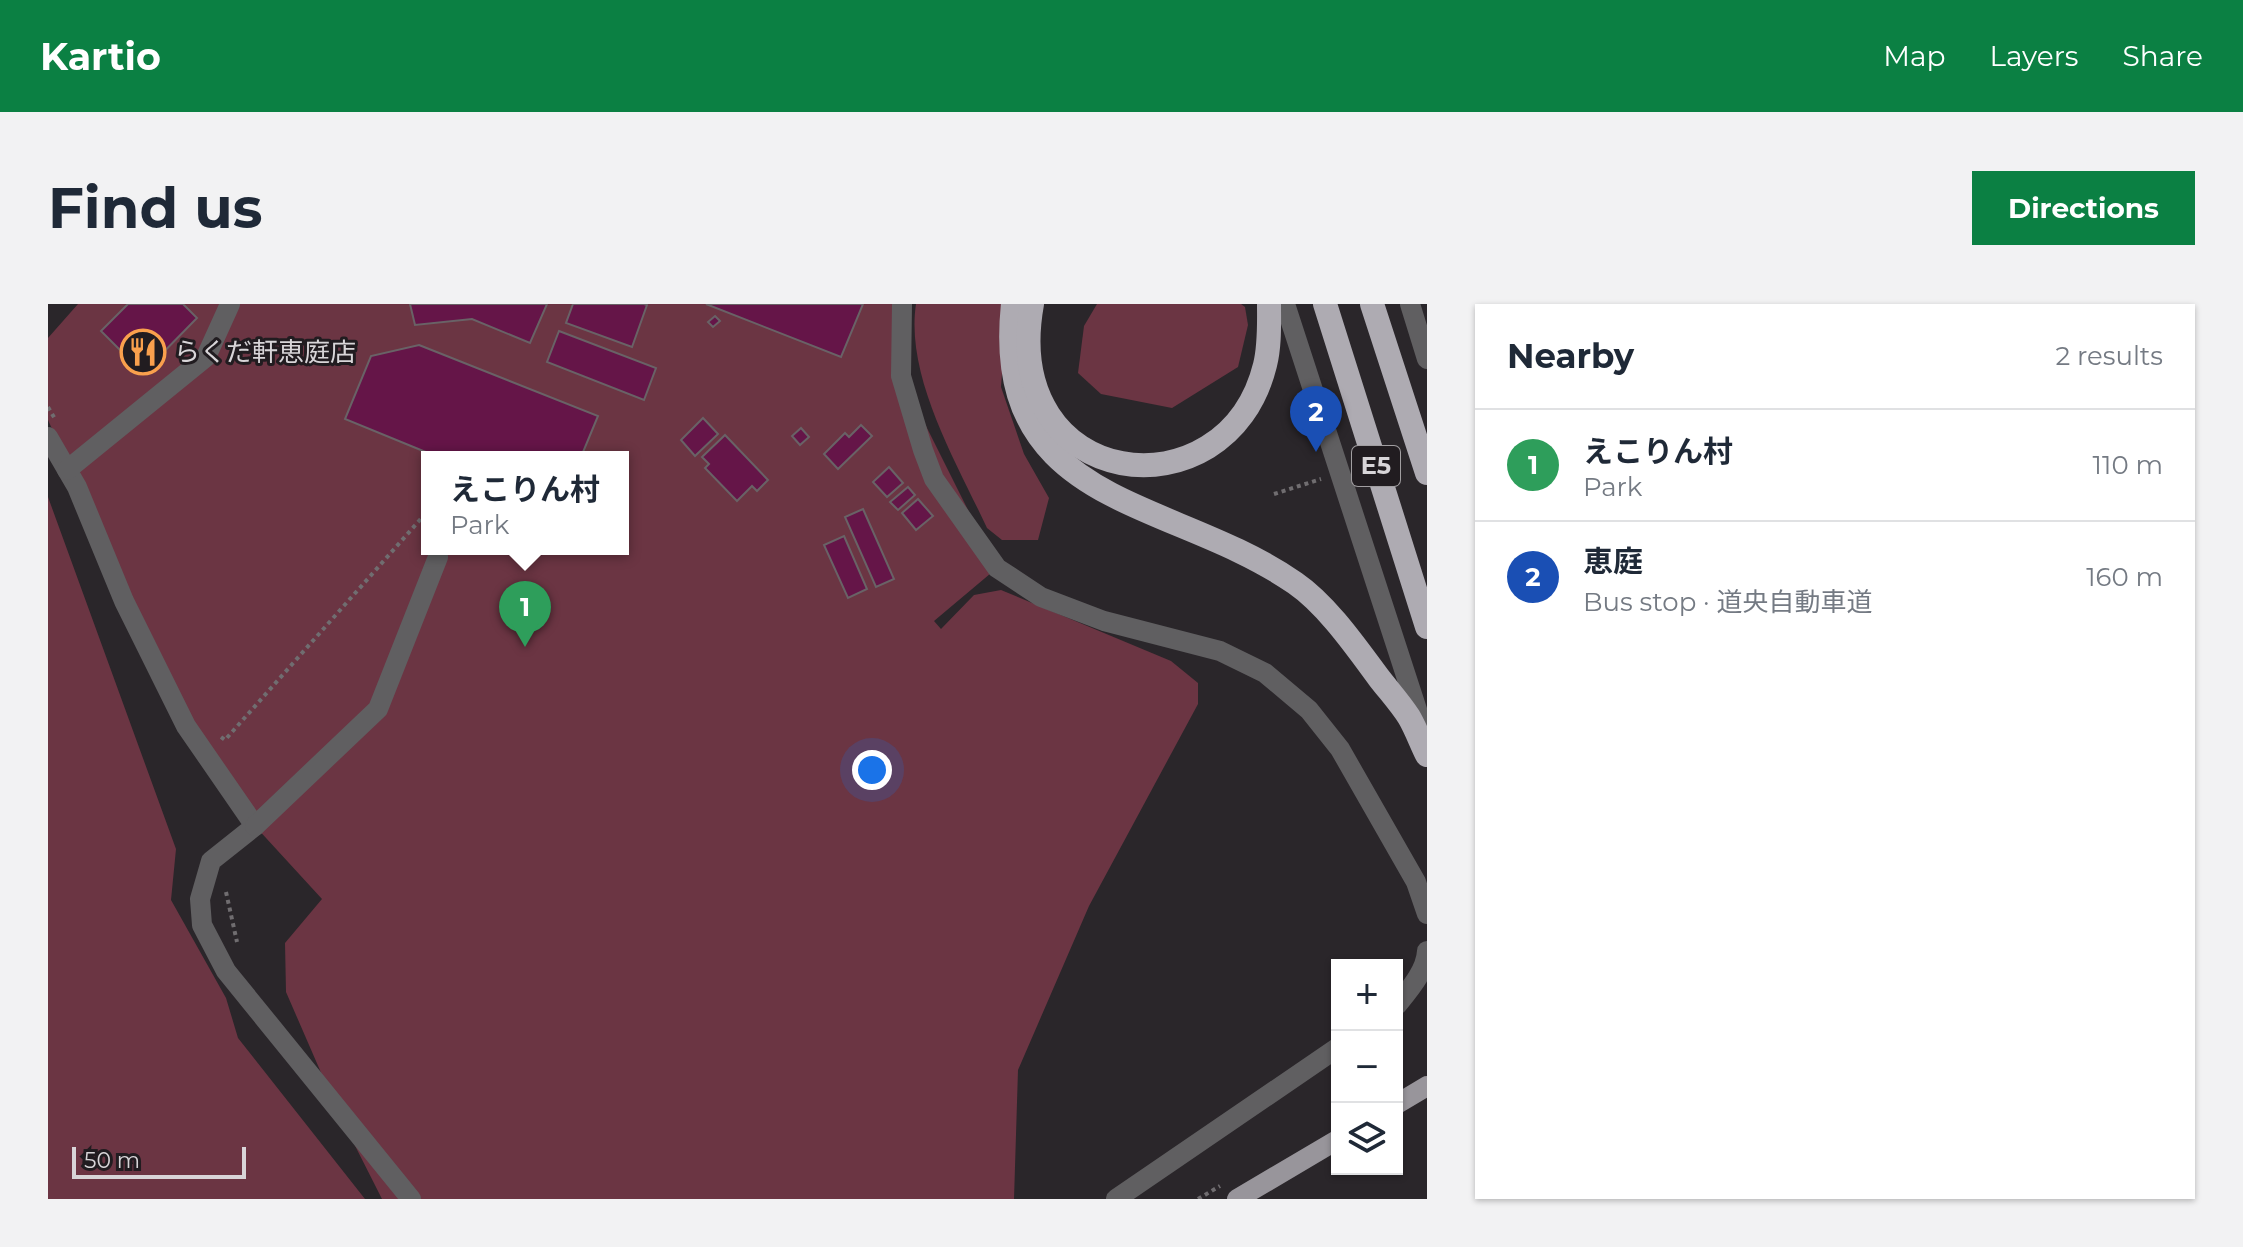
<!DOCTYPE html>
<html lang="en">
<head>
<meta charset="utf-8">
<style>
	:root { --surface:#fff; --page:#f2f2f3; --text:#1f2937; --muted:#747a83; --line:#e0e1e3; --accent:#0b8043 }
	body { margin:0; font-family:Montserrat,"Noto Sans JP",sans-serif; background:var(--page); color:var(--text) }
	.controls { position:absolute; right:24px; bottom:24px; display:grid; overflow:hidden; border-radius:0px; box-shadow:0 2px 6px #0004 }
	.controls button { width:72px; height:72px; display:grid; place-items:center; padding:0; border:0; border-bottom:2px solid var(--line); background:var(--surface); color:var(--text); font:40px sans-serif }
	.scale { position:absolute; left:24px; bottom:20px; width:174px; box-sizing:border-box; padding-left:8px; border:4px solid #d8d5d8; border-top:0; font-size:22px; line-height:28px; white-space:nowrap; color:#d8d5d8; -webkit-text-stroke:6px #211c20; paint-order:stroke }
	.you { position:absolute; left:824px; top:466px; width:28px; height:28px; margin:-20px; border:6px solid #fff; border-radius:50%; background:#1a73e8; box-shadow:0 0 0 12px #1a73e833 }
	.badge { display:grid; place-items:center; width:52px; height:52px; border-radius:50%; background:var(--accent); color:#fff; font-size:26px; font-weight:700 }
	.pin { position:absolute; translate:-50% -66px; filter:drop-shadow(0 2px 4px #0008) }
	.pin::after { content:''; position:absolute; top:42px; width:28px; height:24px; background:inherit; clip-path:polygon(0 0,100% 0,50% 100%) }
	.popup { position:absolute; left:373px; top:147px; width:208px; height:104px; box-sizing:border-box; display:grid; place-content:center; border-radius:0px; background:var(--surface); filter:drop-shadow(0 2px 6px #0005); font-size:26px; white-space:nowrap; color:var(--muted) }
	.popup b { font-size:30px; color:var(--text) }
	.popup::after { content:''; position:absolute; left:50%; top:100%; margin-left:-16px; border:16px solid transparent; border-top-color:var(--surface) }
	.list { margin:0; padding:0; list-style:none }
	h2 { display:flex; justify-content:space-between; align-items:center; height:104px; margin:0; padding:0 32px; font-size:34px }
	h2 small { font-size:26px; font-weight:400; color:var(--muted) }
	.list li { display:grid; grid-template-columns:52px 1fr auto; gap:24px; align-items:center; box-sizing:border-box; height:112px; padding:0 32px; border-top:2px solid var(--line) }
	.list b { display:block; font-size:30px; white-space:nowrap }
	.list p { margin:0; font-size:26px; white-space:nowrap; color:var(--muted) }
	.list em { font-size:26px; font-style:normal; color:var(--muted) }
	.icon { flex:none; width:44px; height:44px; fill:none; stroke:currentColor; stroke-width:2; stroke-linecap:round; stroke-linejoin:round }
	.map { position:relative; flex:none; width:1379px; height:895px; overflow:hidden; border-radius:0px }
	header { display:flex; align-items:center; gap:48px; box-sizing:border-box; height:112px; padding:0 40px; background:var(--accent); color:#fff }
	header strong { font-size:38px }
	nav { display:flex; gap:44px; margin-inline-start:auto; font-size:28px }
	.intro { display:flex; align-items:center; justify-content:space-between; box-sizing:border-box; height:192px; padding:0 48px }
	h1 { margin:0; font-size:56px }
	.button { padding:20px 36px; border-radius:0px; background:var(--accent); color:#fff; font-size:28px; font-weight:700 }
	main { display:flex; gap:48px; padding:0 48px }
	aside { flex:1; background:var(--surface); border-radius:0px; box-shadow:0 2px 6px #0004 }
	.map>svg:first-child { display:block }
</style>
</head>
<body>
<header>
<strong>Kartio</strong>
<nav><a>Map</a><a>Layers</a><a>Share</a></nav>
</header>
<div class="intro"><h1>Find us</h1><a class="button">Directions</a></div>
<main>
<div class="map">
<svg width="1379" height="895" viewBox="0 0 1379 895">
	<rect width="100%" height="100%" fill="#2a262a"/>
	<g fill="#6b3543" fill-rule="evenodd">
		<path d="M30,0H856L853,72L949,264L886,317L893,325L926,291L953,286L1123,357L1150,379V400L1041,602L970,766L966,895H334L291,810L238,688L237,639L274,595L207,522L138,422L0,116V34ZM379,153H575V245H379Z"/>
		<path d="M868,0H959L953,83L976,150L1001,194L990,236H954L939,224C909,159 857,73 868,0Z"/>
		<polygon points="1049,0 1193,0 1197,3 1200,21 1190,63 1124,104 1053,90 1030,69 1036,22"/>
		<polygon points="0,193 128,545 123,596 178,694 190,734 317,895 0,895"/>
	</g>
	<g fill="#651548" stroke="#696266" stroke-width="2">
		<polygon points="80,0 135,0 149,14 95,69 53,27"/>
		<polygon points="362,0 499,0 482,39 424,15 367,21"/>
		<polygon points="525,0 596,0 599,1 584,43 518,19"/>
		<polygon points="658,0 815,0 793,53"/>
		<polygon points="667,12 672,17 665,23 660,18"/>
		<polygon points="511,27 608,64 596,96 499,58"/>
		<polygon points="371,41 550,112 533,153 385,153 385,151 297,115 323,52"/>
		<polygon points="655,114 670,130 647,152 633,136"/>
		<polygon points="813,121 824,132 790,165 776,150 797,129 801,133"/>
		<polygon points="753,124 761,133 752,141 744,132"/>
		<polygon points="677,131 720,176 709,187 704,182 689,197 657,164 661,160 654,153"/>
		<polygon points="841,163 855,179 839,193 825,178"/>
		<polygon points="860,183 867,191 850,206 842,198"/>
		<polygon points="870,195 885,212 868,226 854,209"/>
		<polygon points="815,205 846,275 828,283 797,213"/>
		<polygon points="796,232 819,285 800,294 776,241"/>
	</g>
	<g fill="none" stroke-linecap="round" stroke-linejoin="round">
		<g stroke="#706d70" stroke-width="4" stroke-dasharray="4 4" stroke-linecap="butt">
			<polyline points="0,103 7,115"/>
			<polyline points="1226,190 1273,175"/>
			<polyline points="173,433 177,436 379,208"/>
			<polyline points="178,588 189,638"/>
			<polyline points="1150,895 1172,882"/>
		</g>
		<g stroke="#605f61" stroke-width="20">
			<polyline points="854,0 853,72 875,146 886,175 949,264 993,293 1056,317 1172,347 1217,369 1261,406 1292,445 1368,578 1379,610"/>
			<polyline points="1237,0 1375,424"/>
			<polyline points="1362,0 1379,55"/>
			<polyline points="0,133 29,183 76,297 138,422 207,522 163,557 152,595 154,621 178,667 363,895"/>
			<polyline points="19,166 158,53 182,0"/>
			<polyline points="207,522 330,405 390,253"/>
			<path d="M1349,701C1361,686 1378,667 1379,647"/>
			<polyline points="1068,895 1289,744"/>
		</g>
		<g stroke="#98959b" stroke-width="20">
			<polyline points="1349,800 1379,782"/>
			<polyline points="1189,895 1289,836"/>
		</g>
		<g stroke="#aeabb2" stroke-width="24">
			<path d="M965,0C943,205 1122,192 1247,279C1279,301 1308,343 1331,374C1341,387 1352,399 1361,413C1368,425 1373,439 1379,451"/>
			<path d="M984,0C950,189 1179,215 1217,61C1222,41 1221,20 1221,0"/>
			<polyline points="1277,0 1379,323"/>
			<polyline points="1324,0 1379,169"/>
		</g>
	</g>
	<defs>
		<g id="restaurant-ring" transform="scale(2.3)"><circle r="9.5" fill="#211c20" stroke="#f9a04d" stroke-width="1.5"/><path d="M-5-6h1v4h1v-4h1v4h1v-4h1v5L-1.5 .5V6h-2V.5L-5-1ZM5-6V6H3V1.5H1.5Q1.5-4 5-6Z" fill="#f9a04d"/></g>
	</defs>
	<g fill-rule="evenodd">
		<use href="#restaurant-ring" x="95" y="48"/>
	</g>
	<g text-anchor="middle" stroke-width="6" stroke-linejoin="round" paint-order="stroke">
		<rect fill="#211c20" stroke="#a19ea1" stroke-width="2" x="1304" y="142" width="48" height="40" rx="6"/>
		<g font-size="24" font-weight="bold" fill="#d8d5d8">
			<text x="1328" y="170">E5</text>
		</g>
		<g font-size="26" fill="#d8d5d8" stroke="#211c20" text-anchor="start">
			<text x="126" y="57">らくだ軒恵庭店</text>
		</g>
	</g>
</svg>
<div class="controls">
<button>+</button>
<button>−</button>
<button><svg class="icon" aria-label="layers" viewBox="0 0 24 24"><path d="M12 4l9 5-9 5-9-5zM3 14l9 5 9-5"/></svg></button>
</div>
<div class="scale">50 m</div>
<div class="you"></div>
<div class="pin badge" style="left:477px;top:343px;background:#2e9e5b">1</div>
<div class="popup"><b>えこりん村</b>Park</div>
<div class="pin badge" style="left:1268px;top:148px;background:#1a4fb4">2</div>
</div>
<aside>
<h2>Nearby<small>2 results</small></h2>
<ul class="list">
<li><span class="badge" style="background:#2e9e5b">1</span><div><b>えこりん村</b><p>Park</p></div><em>110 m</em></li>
<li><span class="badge" style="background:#1a4fb4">2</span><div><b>恵庭</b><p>Bus stop · 道央自動車道</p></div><em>160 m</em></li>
</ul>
</aside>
</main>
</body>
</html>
